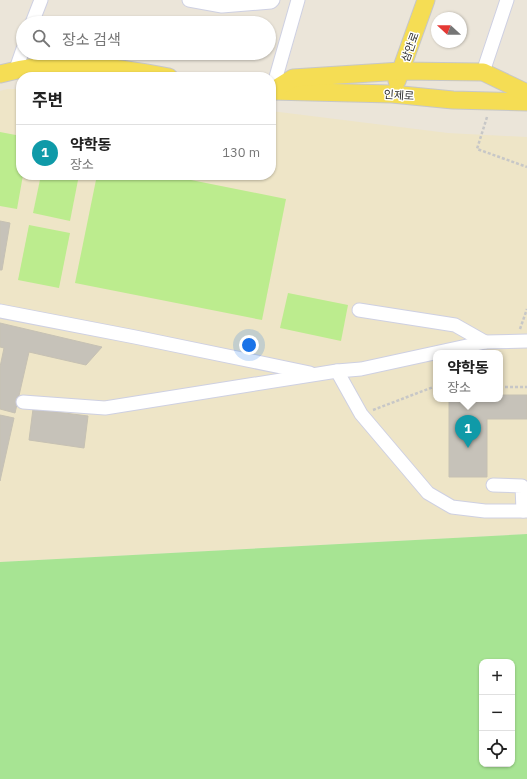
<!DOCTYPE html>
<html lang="ko">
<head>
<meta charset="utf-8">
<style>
	:root { --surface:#fff; --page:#f2f2f2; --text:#222; --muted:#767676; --line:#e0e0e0; --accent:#3247ff }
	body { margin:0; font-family:"IBM Plex Sans","Noto Sans KR",sans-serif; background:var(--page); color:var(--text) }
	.controls { position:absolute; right:12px; bottom:12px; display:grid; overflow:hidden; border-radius:8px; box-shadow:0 1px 3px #0004 }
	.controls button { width:36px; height:36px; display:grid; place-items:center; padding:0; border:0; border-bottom:1px solid var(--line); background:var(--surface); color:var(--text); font:20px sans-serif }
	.compass { position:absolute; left:431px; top:12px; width:36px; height:36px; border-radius:50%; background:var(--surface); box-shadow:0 1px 3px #0004; rotate:291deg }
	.you { position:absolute; left:249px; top:345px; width:14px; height:14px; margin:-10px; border:3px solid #fff; border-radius:50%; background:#1a73e8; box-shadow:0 0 0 6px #1a73e833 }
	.badge { display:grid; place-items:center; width:26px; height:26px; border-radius:50%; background:var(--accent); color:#fff; font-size:13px; font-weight:700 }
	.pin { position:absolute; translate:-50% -33px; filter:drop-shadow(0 1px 2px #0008) }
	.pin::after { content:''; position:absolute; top:21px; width:14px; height:12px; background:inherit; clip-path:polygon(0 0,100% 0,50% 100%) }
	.popup { position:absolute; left:433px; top:350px; width:70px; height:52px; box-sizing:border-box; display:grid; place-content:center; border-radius:8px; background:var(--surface); filter:drop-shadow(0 1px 3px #0005); font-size:13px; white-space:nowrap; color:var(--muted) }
	.popup b { font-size:15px; color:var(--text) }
	.popup::after { content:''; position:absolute; left:50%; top:100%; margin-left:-8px; border:8px solid transparent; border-top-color:var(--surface) }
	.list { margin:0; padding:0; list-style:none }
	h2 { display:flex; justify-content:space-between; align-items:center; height:52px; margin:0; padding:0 16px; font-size:17px }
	h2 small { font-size:13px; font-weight:400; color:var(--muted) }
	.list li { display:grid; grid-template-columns:26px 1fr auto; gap:12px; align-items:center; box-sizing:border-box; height:56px; padding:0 16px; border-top:1px solid var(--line) }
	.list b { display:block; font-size:15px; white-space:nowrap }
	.list p { margin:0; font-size:13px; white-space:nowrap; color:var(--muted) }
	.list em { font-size:13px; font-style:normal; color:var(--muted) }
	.icon { flex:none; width:22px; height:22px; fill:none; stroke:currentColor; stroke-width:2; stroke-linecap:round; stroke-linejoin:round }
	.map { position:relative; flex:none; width:527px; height:779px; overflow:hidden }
	.search { position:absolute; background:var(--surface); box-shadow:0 1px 3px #0004; left:16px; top:16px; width:260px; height:44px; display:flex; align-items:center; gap:10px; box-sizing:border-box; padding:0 14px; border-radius:22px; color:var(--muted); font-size:15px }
	.panel { position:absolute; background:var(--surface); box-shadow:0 1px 3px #0004; left:16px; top:72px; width:260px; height:108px; border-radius:16px }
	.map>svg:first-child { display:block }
</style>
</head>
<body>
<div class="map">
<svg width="527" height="779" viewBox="0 0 527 779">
	<rect width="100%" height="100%" fill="#ebe5d9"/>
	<path fill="#eee5c7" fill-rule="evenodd" d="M7,89H21V175H271V111L448,133L527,137V534L0,562V91ZM436,353H500V399H436Z"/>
	<path fill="#a7e493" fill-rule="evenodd" d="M527,534V779H0V562ZM482,662H512V764H482Z"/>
	<g fill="#bcec8e">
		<polygon points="0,132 21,136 21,175 23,175 17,209 0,206"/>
		<polygon points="41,175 79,175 70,221 33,213"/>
		<polygon points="97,175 166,175 286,199 262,320 75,283"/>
		<polygon points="29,225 70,233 59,288 18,280"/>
		<polygon points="288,293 348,305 341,341 280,328"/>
	</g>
	<g fill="#c6c2b9" stroke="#c6c1b3">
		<polygon points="0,221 10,223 2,270 0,270"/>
		<polygon points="0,323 102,347 86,365 29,352 15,413 0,409 0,367 4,348 0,347"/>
		<polygon points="500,395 527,395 527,419 487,419 487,477 449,477 449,399 500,399"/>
		<polygon points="33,409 88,416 84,448 29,440"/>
		<polygon points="0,415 14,418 0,481"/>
	</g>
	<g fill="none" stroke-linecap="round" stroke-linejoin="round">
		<g stroke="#ced0e2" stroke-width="15">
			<g id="minor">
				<polyline points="189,0 222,6 271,2 273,0"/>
				<polyline points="32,23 41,0"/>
				<polyline points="16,69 23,49"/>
				<polyline points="483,72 507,0"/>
				<polyline points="272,91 298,0"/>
				<polyline points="359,310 455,325 485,342"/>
				<polyline points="0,311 135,337 310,373"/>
				<polyline points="337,371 361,414 428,493 452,507 485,511 527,511"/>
				<polyline points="23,402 105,408 337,371 361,369 485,342 527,341"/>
				<polyline points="493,485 522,486 523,511"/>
			</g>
		</g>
		<g stroke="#c7c7c7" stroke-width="19">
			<g id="major">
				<path d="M0,74C56,58 113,66 169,77"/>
				<polyline points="397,81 426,0"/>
				<polyline points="271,91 392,94 453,100 527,102"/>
				<polyline points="272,91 293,78 401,71 483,72 527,93"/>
			</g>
		</g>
		<g stroke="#c7c7c7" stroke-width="2.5" stroke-dasharray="3 2" stroke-linecap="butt">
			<polyline points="487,117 477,149 527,167"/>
			<polyline points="520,329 527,309"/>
			<polyline points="500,387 527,387"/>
			<polyline points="373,410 436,386"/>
		</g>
		<use href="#minor" stroke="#fff" stroke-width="13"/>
		<use href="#major" stroke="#f5dd54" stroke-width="17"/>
	</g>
	<g text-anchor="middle" stroke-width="3" stroke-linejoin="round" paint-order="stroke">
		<g font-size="11" fill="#282828" stroke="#fff">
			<text transform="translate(410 47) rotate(-70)" y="4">삼안로</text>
			<text transform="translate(399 95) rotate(4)" y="4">인제로</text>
		</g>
	</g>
</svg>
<div class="controls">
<button>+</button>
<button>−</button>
<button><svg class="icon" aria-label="locate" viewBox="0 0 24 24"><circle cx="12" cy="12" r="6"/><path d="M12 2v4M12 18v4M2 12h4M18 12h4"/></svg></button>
</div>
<svg class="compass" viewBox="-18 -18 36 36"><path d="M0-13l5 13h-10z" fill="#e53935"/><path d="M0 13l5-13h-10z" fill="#767676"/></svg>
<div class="you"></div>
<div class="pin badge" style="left:468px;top:448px;background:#0f9aa8">1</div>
<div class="popup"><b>약학동</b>장소</div>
<div class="search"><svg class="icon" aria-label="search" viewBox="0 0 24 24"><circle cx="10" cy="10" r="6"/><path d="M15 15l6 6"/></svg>장소 검색</div>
<section class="panel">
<h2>주변<small></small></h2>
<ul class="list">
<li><span class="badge" style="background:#0f9aa8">1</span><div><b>약학동</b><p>장소</p></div><em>130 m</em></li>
</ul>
</section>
</div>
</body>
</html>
